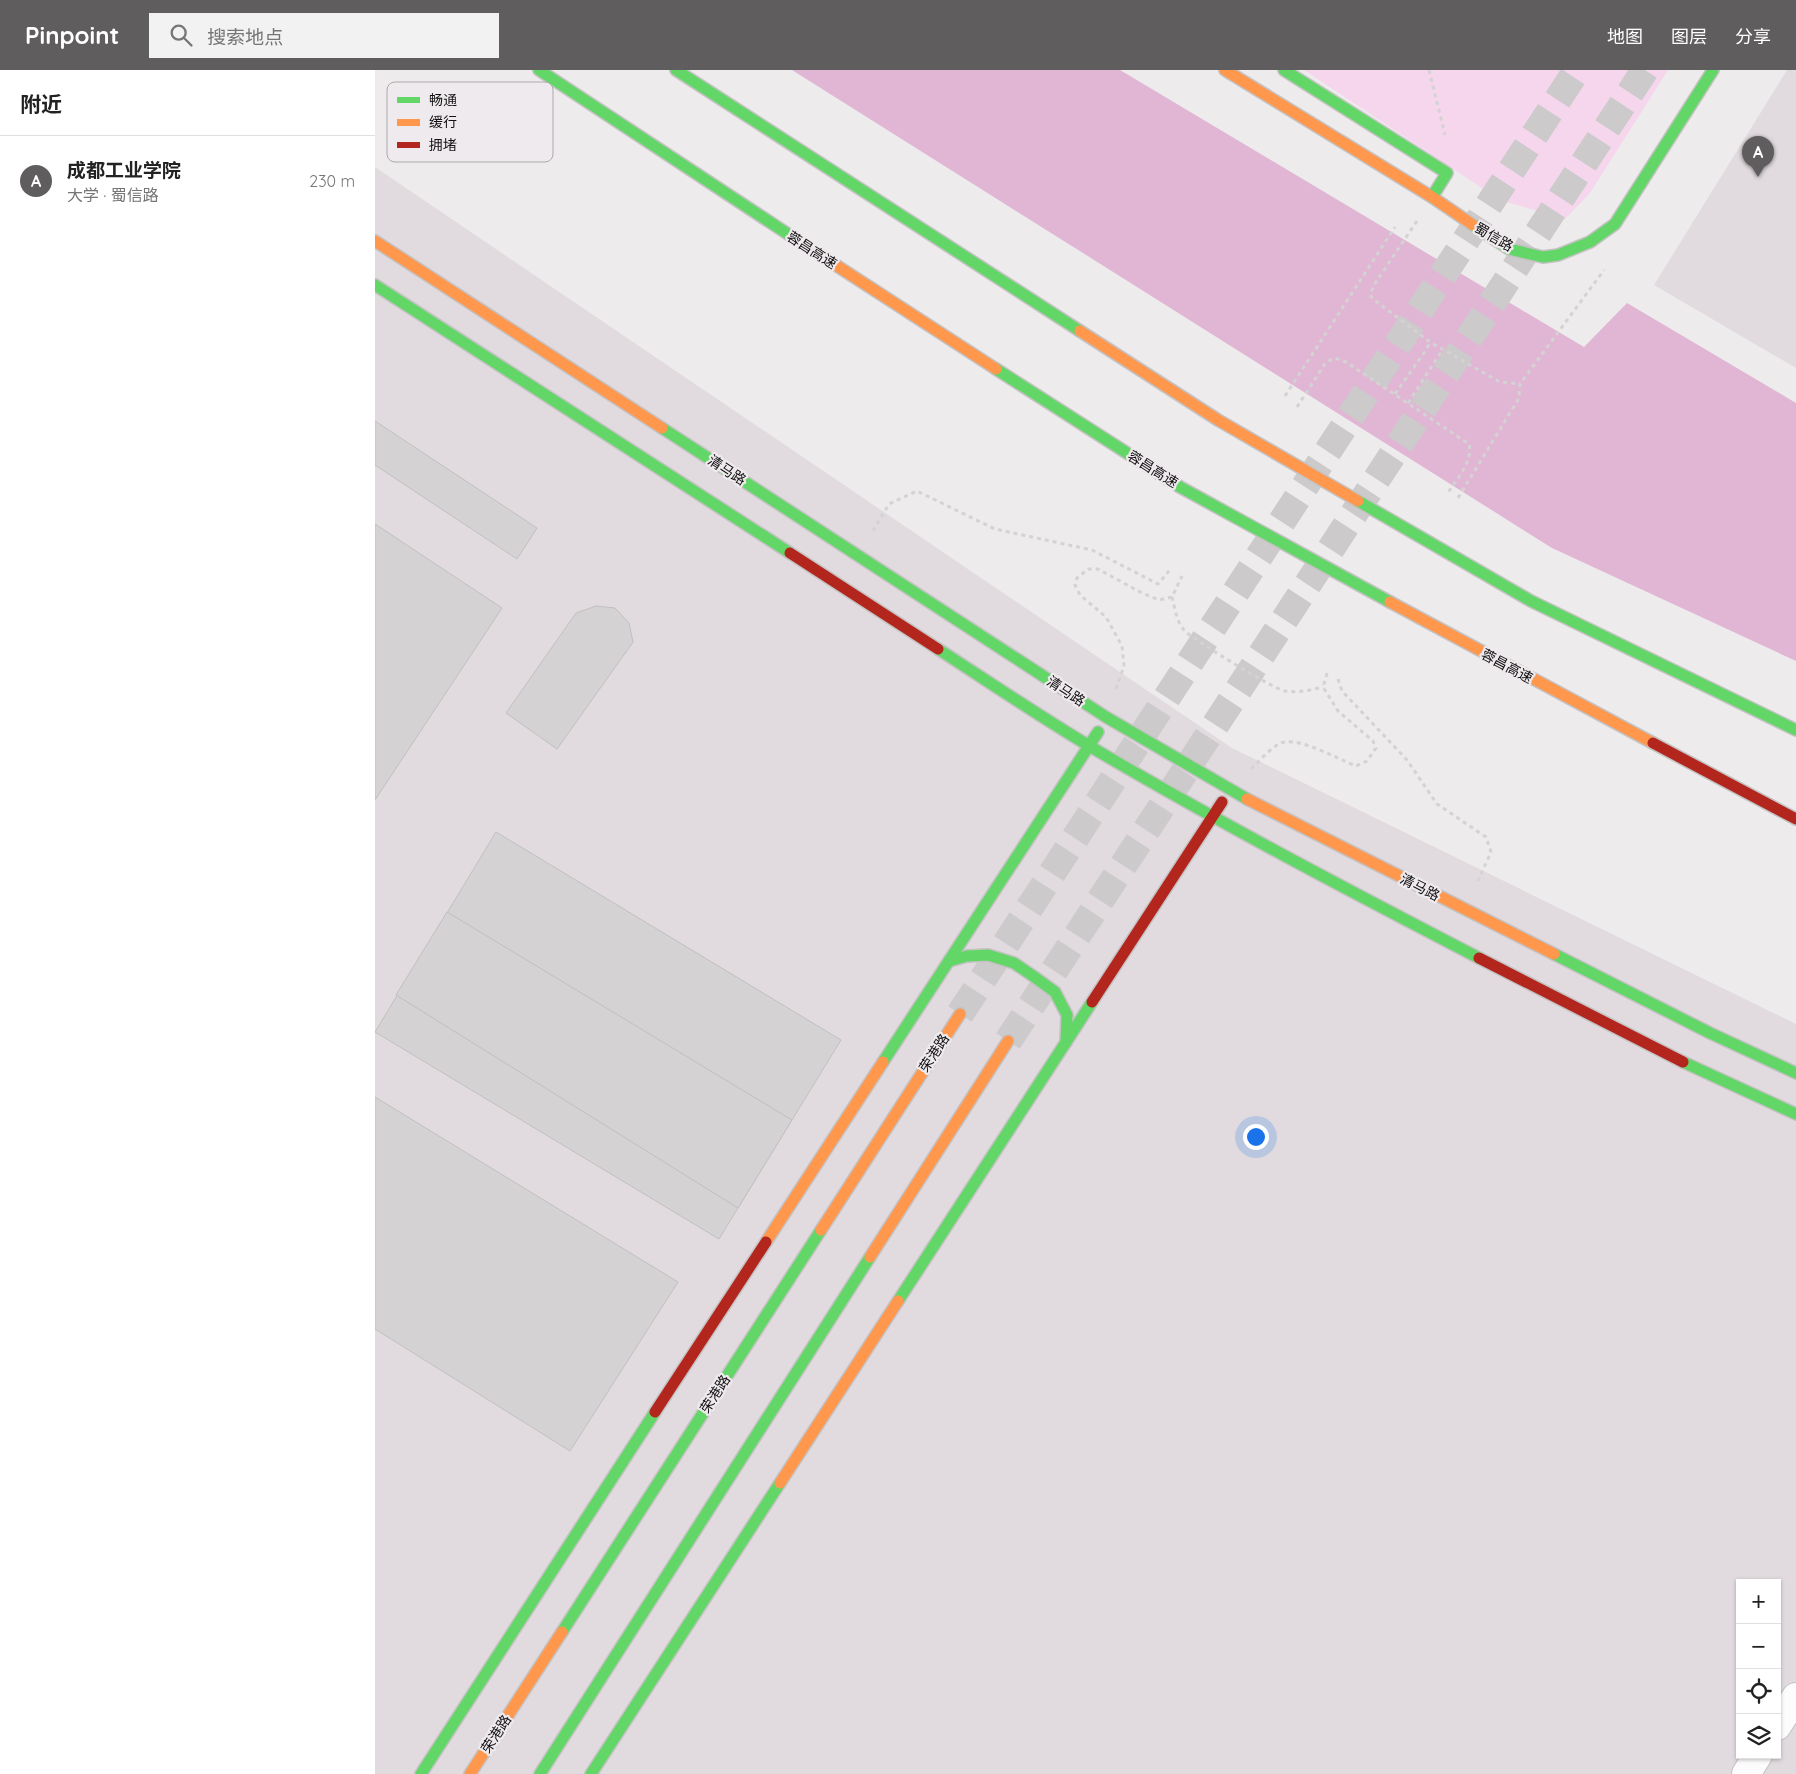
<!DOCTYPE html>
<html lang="zh">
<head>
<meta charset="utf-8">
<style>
	:root { --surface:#fff; --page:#f2f2f2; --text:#222; --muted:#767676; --line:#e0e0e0; --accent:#5f5d5e }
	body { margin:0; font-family:Quicksand,"Noto Sans SC",sans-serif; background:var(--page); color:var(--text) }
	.controls { position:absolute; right:15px; bottom:15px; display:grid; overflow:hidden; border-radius:0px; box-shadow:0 1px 4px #0004 }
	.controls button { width:45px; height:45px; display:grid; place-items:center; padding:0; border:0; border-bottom:1px solid var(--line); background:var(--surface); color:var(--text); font:25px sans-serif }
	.you { position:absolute; left:880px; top:1066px; width:18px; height:18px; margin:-12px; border:4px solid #fff; border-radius:50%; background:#1a73e8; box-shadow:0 0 0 8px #1a73e833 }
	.badge { display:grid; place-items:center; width:32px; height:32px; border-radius:50%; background:var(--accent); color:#fff; font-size:16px; font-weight:700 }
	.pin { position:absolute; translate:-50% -41px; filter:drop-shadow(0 1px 2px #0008) }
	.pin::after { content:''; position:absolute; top:26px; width:18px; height:15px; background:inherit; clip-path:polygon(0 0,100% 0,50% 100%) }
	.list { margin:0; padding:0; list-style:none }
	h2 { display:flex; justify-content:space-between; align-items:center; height:65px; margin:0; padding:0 20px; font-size:21px }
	h2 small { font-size:16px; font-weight:400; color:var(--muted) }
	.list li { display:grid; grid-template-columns:32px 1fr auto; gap:15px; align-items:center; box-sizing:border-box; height:90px; padding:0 20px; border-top:1px solid var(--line) }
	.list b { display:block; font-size:19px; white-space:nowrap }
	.list p { margin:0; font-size:16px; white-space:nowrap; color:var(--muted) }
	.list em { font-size:16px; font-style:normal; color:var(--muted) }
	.icon { flex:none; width:28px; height:28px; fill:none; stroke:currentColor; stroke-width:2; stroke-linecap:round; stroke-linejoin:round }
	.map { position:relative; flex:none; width:1421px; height:1704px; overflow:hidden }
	header { display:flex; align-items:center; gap:30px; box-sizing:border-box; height:70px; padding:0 25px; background:var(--accent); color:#fff }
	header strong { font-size:24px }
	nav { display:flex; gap:28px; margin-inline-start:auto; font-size:18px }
	.search { width:350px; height:45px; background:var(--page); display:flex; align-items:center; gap:12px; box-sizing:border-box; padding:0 18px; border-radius:0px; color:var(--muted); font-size:19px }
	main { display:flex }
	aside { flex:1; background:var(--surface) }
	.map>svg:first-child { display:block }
</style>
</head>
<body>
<header>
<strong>Pinpoint</strong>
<div class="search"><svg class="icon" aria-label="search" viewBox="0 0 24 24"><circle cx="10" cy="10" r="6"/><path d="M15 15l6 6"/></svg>搜索地点</div>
<nav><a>地图</a><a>图层</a><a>分享</a></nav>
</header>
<main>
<aside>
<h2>附近<small></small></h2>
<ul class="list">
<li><span class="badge">A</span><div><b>成都工业学院</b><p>大学 · 蜀信路</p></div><em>230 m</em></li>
</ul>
</aside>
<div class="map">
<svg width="1421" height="1704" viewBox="0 0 1421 1704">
	<rect width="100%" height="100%" fill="#edebec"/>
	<g fill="#e1dbdf" fill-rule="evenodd">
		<polygon points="1412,0 1421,0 1421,298 1279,215"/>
		<path d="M0,97L857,678L1421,954V1704H0ZM1365,1513H1402V1685H1365Z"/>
	</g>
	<polygon fill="#f6d6ec" points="929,0 1293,0 1215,123 1190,149 1125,130"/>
	<polygon fill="#e0b6d4" points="417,0 745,0 1209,277 1252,233 1421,333 1421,591 1177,478"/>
	<g fill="#d4d2d3" stroke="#c1bfc0">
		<polygon points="0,351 162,458 142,489 0,395"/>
		<polygon points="0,454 127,538 0,730"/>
		<polygon points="221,536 240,538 254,553 258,572 182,679 131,643 201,543"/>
		<polygon points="121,762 466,970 344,1169 0,962"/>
		<polygon points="72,842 417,1050 363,1138 21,925"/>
		<polygon points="0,1027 303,1212 195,1381 0,1259"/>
	</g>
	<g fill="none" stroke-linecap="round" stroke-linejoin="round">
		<g stroke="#cccacb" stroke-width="28" stroke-dasharray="28 14" stroke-linecap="butt">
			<polyline points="585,944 1202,0"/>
			<polyline points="633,971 1270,0"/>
		</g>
		<g stroke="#c4c2c3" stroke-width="30">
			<g id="street">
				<polyline points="1402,1656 1421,1627"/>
				<polyline points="1371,1704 1383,1685"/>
			</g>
		</g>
		<g stroke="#c4c2c3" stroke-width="14">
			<g id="fast">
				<polyline points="164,0 422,170"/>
				<polyline points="301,0 705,261"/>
				<polyline points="909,0 1072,103 1057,127"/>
				<polyline points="1098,155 1134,179 1168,187 1183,185 1215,172 1240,154 1338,0"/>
				<polyline points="0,215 415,483"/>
				<polyline points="621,299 805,417 1015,532"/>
				<polyline points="287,358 731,647 872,729"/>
				<polyline points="983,431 1156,531 1421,660"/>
				<path d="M563,579C614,612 664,646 716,677C843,752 973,820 1104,888"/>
				<polyline points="1179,884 1335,963 1421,1003"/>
				<polyline points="574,891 592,886 613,885 639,893 658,906 680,922 692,945 691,972"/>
				<polyline points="508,992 723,662"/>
				<polyline points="1308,992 1421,1044"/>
				<polyline points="523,1231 717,932"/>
				<polyline points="187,1562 446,1160"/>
				<polyline points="46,1704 280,1342"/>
				<polyline points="165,1704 495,1187"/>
				<polyline points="216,1704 405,1413"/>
			</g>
		</g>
		<g stroke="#c4c2c3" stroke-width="14">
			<g id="slow">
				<polyline points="850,0 1057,127 1098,155"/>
				<polyline points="422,170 621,299"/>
				<polyline points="0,171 287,358"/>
				<polyline points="705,261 843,350 983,431"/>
				<polyline points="1015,532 1278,673"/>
				<polyline points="872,729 1179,884"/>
				<polyline points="446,1160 585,944"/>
				<polyline points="391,1172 508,992"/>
				<polyline points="495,1187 633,971"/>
				<polyline points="405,1413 523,1231"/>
				<polyline points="95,1704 187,1562"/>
			</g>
		</g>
		<g stroke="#c4c2c3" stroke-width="14">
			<g id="jam">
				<polyline points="415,483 563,579"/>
				<polyline points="1278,673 1421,749"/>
				<polyline points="1104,888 1308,992"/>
				<polyline points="717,932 847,732"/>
				<polyline points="280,1342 391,1172"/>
			</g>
		</g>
		<g stroke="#d4d2d3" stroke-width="3" stroke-dasharray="4 4" stroke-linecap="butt">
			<polyline points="1054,0 1070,65"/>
			<polyline points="1042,151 999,215 995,225 998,229 1055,272 1125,312 1145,314"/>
			<polyline points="1020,324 1051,280 1055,272"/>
			<polyline points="910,326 1020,157"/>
			<polyline points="1033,333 1068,279"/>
			<path d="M922,337L951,292L960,288L971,292L1094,374C1098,392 1082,409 1072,424"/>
			<polyline points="1083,428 1144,328 1145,314 1229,200"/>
			<polyline points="498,461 514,434 542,421 620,459 717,480 783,514 794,501"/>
			<path d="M797,527C800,539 802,554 811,562C821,571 900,620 910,621C923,623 936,620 948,617"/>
			<polyline points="963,609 967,621 1032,690 1062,734 1111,767 1116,782 1103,811"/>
			<polyline points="741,619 749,596 747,576 731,547 705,525 700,515 702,508 713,499 723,499 767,523 784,530 797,527 807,506"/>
			<path d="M876,699C884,692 899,673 910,672C928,669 963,689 981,696L992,691L1001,678L998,671L963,641L948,617L953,600"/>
		</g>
		<use href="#street" stroke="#fcfcfc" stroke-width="28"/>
		<use href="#fast" stroke="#63d668" stroke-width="11"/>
		<use href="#slow" stroke="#ff974d" stroke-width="11"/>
		<use href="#jam" stroke="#b3261e" stroke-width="11"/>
	</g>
	<g text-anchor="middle" stroke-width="4.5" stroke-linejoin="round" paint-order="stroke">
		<g font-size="14" fill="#121011" stroke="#eeeaed">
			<text transform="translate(1119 167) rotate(30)" y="5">蜀信路</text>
			<text transform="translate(437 180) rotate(33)" y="5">蓉昌高速</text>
			<text transform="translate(778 399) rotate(32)" y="5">蓉昌高速</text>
			<text transform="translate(352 400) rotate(33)" y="5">清马路</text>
			<text transform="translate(1132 596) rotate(28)" y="5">蓉昌高速</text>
			<text transform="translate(691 621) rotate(33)" y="5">清马路</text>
			<text transform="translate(1045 817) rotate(27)" y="5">清马路</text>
			<text transform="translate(559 983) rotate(-57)" y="5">荣港路</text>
			<text transform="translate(340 1324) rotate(-57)" y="5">荣港路</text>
			<text transform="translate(121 1664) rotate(-57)" y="5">荣港路</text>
		</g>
	</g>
	<rect x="12" y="12" width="166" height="80" rx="8" fill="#eeeaed" stroke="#aca9ab" stroke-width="1"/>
	<rect x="22" y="27" width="23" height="6" fill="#63d668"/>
	<rect x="22" y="49" width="23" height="7" fill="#ff974d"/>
	<rect x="22" y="72" width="23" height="6" fill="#b3261e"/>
	<g font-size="14" fill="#121011">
		<text x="54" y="35">畅通</text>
		<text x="54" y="57">缓行</text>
		<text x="54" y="80">拥堵</text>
	</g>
</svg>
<div class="controls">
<button>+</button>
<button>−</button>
<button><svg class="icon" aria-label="locate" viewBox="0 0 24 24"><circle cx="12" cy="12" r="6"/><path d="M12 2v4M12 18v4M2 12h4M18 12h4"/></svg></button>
<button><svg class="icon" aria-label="layers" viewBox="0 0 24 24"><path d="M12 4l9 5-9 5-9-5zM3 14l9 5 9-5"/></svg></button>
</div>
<div class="you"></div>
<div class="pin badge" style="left:1383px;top:107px">A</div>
</div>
</main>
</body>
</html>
